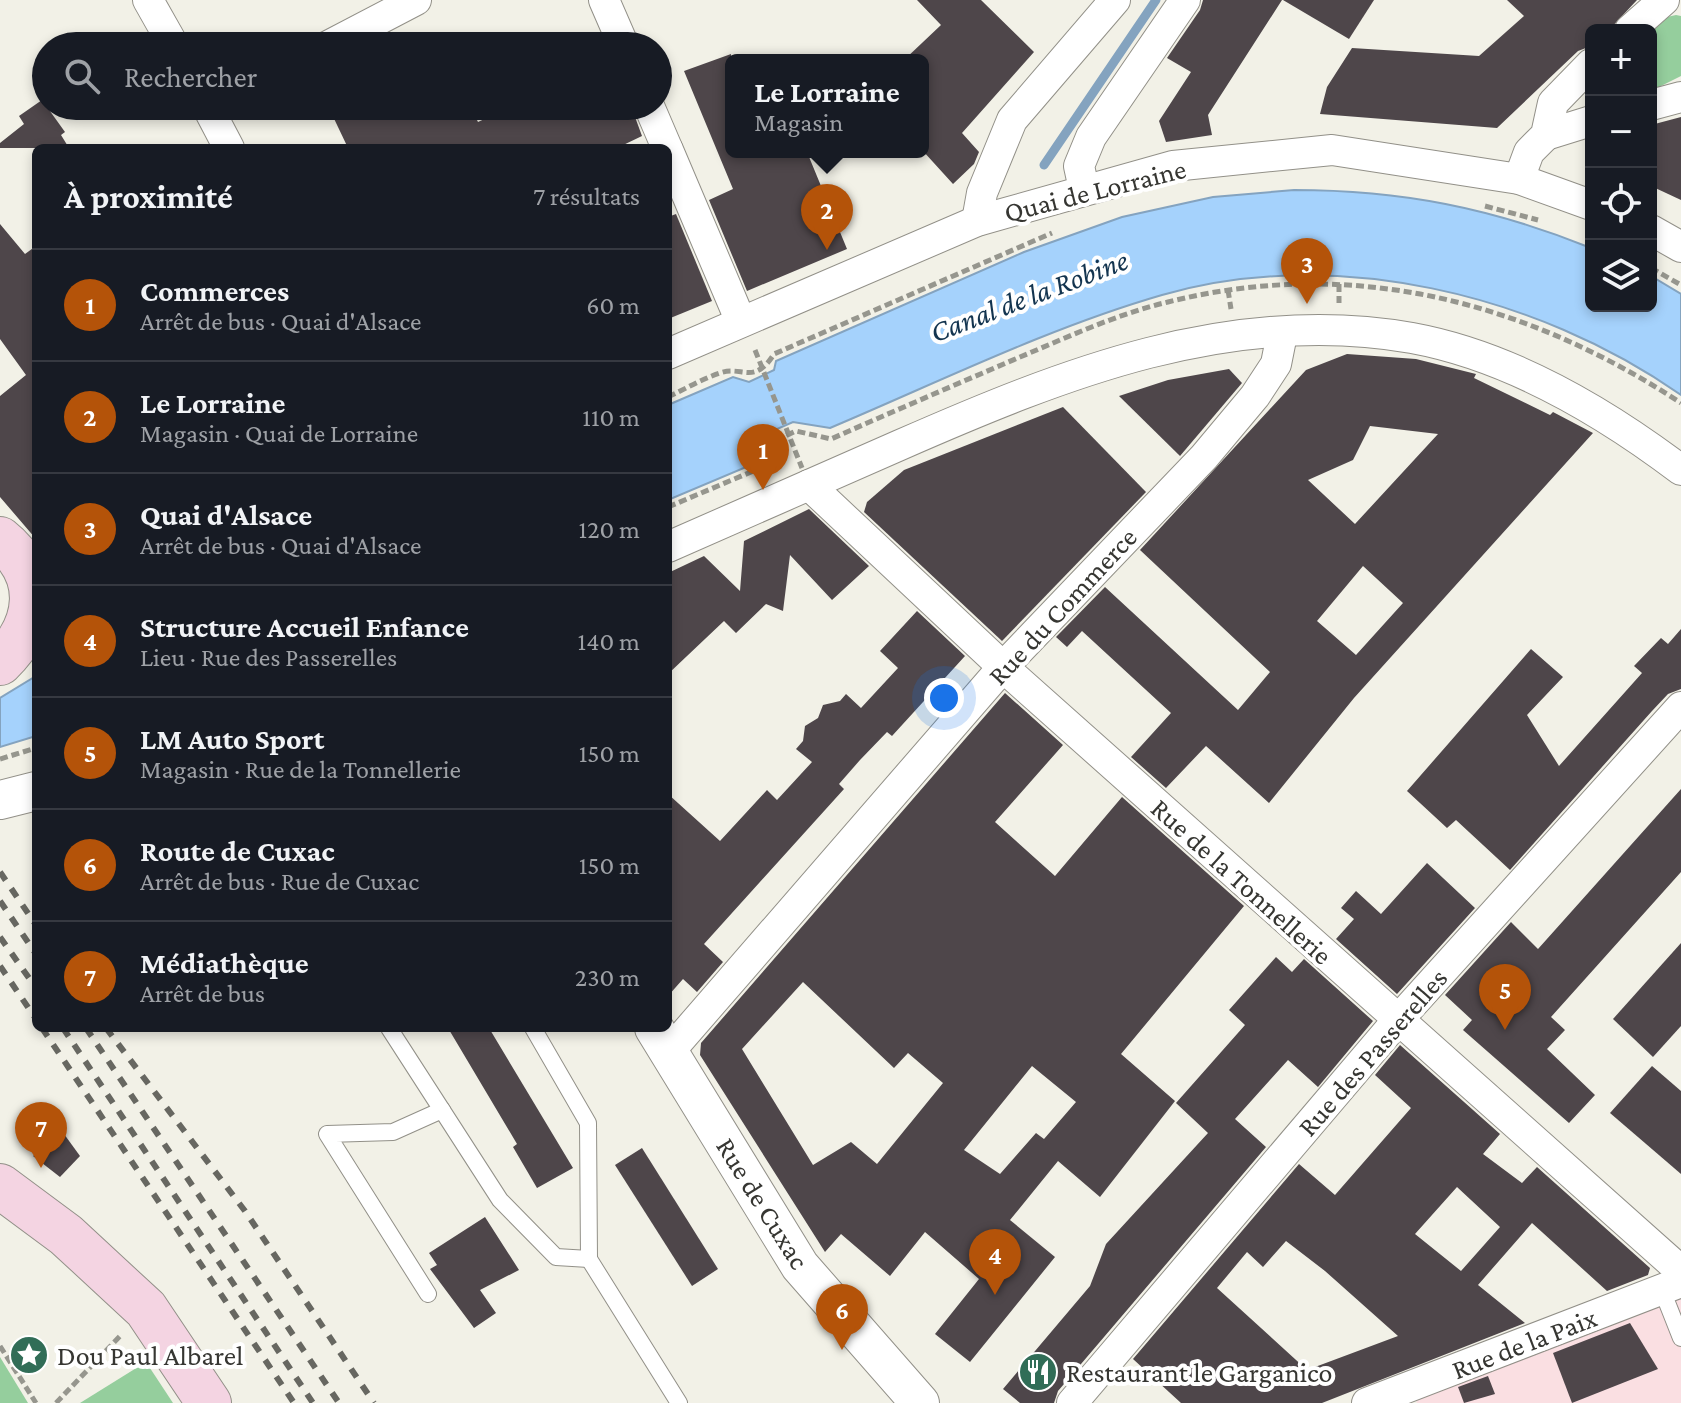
<!DOCTYPE html>
<html lang="fr">
<head>
<meta charset="utf-8">
<style>
	:root { --surface:#171b24; --page:#20242c; --text:#f1f3f6; --muted:#9ea1a6; --line:#363941; --accent:#b45309 }
	body { margin:0; font-family:"Crimson Pro",serif; background:var(--page); color:var(--text) }
	.controls { position:absolute; right:24px; top:24px; display:grid; overflow:hidden; border-radius:12px; box-shadow:0 4px 12px #0003 }
	.controls button { width:72px; height:72px; display:grid; place-items:center; padding:0; border:0; border-bottom:2px solid var(--line); background:var(--surface); color:var(--text); font:40px sans-serif }
	.you { position:absolute; left:944px; top:698px; width:28px; height:28px; margin:-20px; border:6px solid #fff; border-radius:50%; background:#1a73e8; box-shadow:0 0 0 12px #1a73e833 }
	.badge { display:grid; place-items:center; width:52px; height:52px; border-radius:50%; background:var(--accent); color:#fff; font-size:26px; font-weight:700 }
	.pin { position:absolute; translate:-50% -66px; filter:drop-shadow(0 2px 4px #0008) }
	.pin::after { content:''; position:absolute; top:42px; width:28px; height:24px; background:inherit; clip-path:polygon(0 0,100% 0,50% 100%) }
	.popup { position:absolute; left:725px; top:54px; width:204px; height:104px; box-sizing:border-box; display:grid; place-content:center; border-radius:12px; background:var(--surface); filter:drop-shadow(0 2px 6px #0005); font-size:26px; white-space:nowrap; color:var(--muted) }
	.popup b { font-size:30px; color:var(--text) }
	.popup::after { content:''; position:absolute; left:50%; top:100%; margin-left:-16px; border:16px solid transparent; border-top-color:var(--surface) }
	.list { margin:0; padding:0; list-style:none }
	h2 { display:flex; justify-content:space-between; align-items:center; height:104px; margin:0; padding:0 32px; font-size:34px }
	h2 small { font-size:26px; font-weight:400; color:var(--muted) }
	.list li { display:grid; grid-template-columns:52px 1fr auto; gap:24px; align-items:center; box-sizing:border-box; height:112px; padding:0 32px; border-top:2px solid var(--line) }
	.list b { display:block; font-size:30px; white-space:nowrap }
	.list p { margin:0; font-size:26px; white-space:nowrap; color:var(--muted) }
	.list em { font-size:26px; font-style:normal; color:var(--muted) }
	.icon { flex:none; width:44px; height:44px; fill:none; stroke:currentColor; stroke-width:2; stroke-linecap:round; stroke-linejoin:round }
	.map { position:relative; flex:none; width:1681px; height:1403px; overflow:hidden }
	.search { position:absolute; background:var(--surface); box-shadow:0 4px 12px #0003; left:32px; top:32px; width:640px; height:88px; display:flex; align-items:center; gap:20px; box-sizing:border-box; padding:0 28px; border-radius:44px; color:var(--muted); font-size:30px }
	.panel { position:absolute; background:var(--surface); box-shadow:0 4px 12px #0003; left:32px; top:144px; width:640px; height:888px; border-radius:12px }
	.map>svg:first-child { display:block }
</style>
</head>
<body>
<div class="map">
<svg width="1681" height="1403" viewBox="0 0 1681 1403">
	<rect width="100%" height="100%" fill="#f2f1e7"/>
	<polygon fill="#fadfe2" points="1681,1282 1681,1403 1417,1403 1410,1386"/>
	<g fill="#95ce9d">
		<polygon points="1676,15 1681,16 1681,76 1651,91 1651,30 1658,19"/>
		<polygon points="0,1357 28,1403 0,1403"/>
		<polygon points="146,1362 173,1403 80,1403"/>
	</g>
	<g fill="#a5d2fc" stroke="#84a3bf" stroke-width="2">
		<path d="M1294,190C1401,190 1492,208 1591,248V306H1651V276L1681,294V395C1537,294 1334,245 1162,295C1048,328 939,382 830,428L793,422L770,432L751,465L668,500V405L733,377L749,382L774,370L776,361L1024,252L1122,217L1213,197Z"/>
		<polygon points="36,676 36,736 0,747 0,698"/>
	</g>
	<g fill="none" stroke-linecap="round" stroke-linejoin="round">
		<polyline stroke="#84a3bf" stroke-width="9" points="1044,165 1156,0"/>
	</g>
	<g fill="#4e464a" fill-rule="evenodd">
		<polygon points="917,0 981,0 1034,52 962,133 979,152 974,164 953,184 923,151 923,60 904,60 941,25"/>
		<polygon points="1203,0 1282,0 1208,115 1212,135 1166,142 1159,121 1191,72 1167,58 1200,10"/>
		<polygon points="1283,0 1374,0 1349,39"/>
		<polygon points="1507,0 1637,0 1609,30 1591,30 1591,46 1578,51 1497,128 1320,114 1327,87 1352,48 1479,56 1524,16"/>
		<polygon points="731,54 731,152 807,152 847,249 747,291 709,200 733,189 684,71"/>
		<polygon points="42,100 65,132 61,135 69,148 0,148 0,143 24,124 19,116"/>
		<polygon points="328,106 470,106 478,122 513,106 631,106 642,136 617,148 348,148"/>
		<polygon points="1681,117 1681,200 1651,186 1651,125"/>
		<polygon points="676,214 712,301 668,319 668,217"/>
		<polygon points="0,224 25,254 36,246 36,539 0,497 0,396 26,375 0,339"/>
		<path d="M1347,354L1416,359L1476,374L1474,378L1550,415L1553,412L1593,433L1354,698L1269,803L1206,746L1166,788L1131,757L1171,713L1082,631L1067,647L1056,637L1105,587L1238,710L1270,672L1140,550L1306,370ZM1370,426L1438,434L1355,524L1308,480L1353,460ZM1363,566L1403,603L1356,655L1317,621Z"/>
		<polygon points="1229,369 1242,383 1180,456 1119,396 1168,380"/>
		<polygon points="1063,407 1146,492 1002,641 864,512 867,502 904,470"/>
		<polygon points="809,509 869,566 832,600 790,555 783,611 766,604 736,633 724,621 668,674 668,573 704,556 740,591 744,541"/>
		<polygon points="917,611 965,656 892,736 887,732 860,760 839,784 844,789 704,944 723,962 697,992 683,979 668,996 668,794 720,841 767,790 777,800 812,762 796,749 803,741 805,726 818,718 823,705 840,701 846,694 861,708 898,668 880,651"/>
		<polygon points="1681,629 1681,689 1668,694 1652,711 1510,870 1456,820 1447,828 1407,791 1531,649 1563,677 1527,715 1559,766 1642,673 1634,666 1661,638 1668,644"/>
		<path d="M1005,693L1063,745L995,822L1055,876L1122,797L1244,906L1121,1054L1175,1101L1100,1197L1058,1161L1010,1220L1055,1257L970,1362L935,1334L979,1279L925,1232L890,1276L841,1234L825,1252L700,1055L701,1043ZM803,982L894,1068L908,1053L943,1083L877,1164L851,1142L813,1165L742,1049ZM1032,1066L1076,1102L1044,1139L1036,1133L1000,1174L964,1150Z"/>
		<polygon points="1681,789 1681,872 1551,1017 1565,1030 1547,1049 1595,1095 1569,1123 1463,1030 1472,1020 1445,995 1511,922 1538,949"/>
		<polygon points="1427,863 1475,908 1397,994 1336,939 1354,919 1341,908 1356,891 1381,914"/>
		<polygon points="1681,943 1681,1026 1653,1057 1613,1019"/>
		<polygon points="1276,957 1292,972 1304,959 1373,1021 1318,1087 1288,1060 1235,1119 1266,1147 1058,1391 1054,1403 1020,1403 1003,1389 1090,1286 1106,1244 1208,1133 1176,1103 1245,1025 1229,1010"/>
		<polygon points="448,1028 489,1028 573,1168 537,1188 513,1147 517,1144"/>
		<path d="M1400,1045L1500,1134L1483,1154L1522,1183L1537,1167L1650,1268L1648,1275L1607,1291L1532,1223L1478,1285L1525,1323L1322,1403H1181L1133,1359L1299,1164L1335,1195L1411,1108L1375,1075ZM1457,1187L1500,1227L1461,1271L1415,1234ZM1286,1241L1325,1271L1398,1336L1307,1370L1217,1288L1247,1252L1263,1267Z"/>
		<polygon points="1652,1066 1681,1091 1681,1174 1610,1113"/>
		<polygon points="64,1134 80,1156 60,1177 33,1156"/>
		<polygon points="642,1148 718,1269 692,1286 615,1165"/>
		<polygon points="485,1217 519,1270 480,1290 496,1313 474,1328 430,1269 437,1265 429,1253"/>
		<polygon points="1630,1323 1658,1369 1572,1403 1553,1353"/>
		<polygon points="1488,1376 1495,1394 1464,1403 1458,1387"/>
	</g>
	<g fill="none" stroke-linecap="round" stroke-linejoin="round">
		<g stroke="#929088" stroke-width="18">
			<g id="service">
				<polyline points="389,1028 500,1200 556,1257 589,1259"/>
				<polyline points="533,1028 588,1123 589,1259 679,1403"/>
				<polyline points="1662,1290 1681,1338"/>
				<polyline points="428,1294 327,1134 393,1132 442,1110"/>
			</g>
		</g>
		<g stroke="#929088" stroke-width="32">
			<g id="minor">
				<polyline points="148,0 174,46"/>
				<polyline points="604,0 624,46"/>
				<polyline points="1630,30 1664,0"/>
				<polyline points="328,46 416,0"/>
				<polyline points="1651,105 1681,97"/>
				<polyline points="207,106 229,148"/>
				<polyline points="649,106 667,148"/>
				<polyline points="1546,135 1591,121"/>
				<polyline points="668,150 741,322"/>
				<polyline points="1519,179 1529,152 1546,135 1553,103 1591,64"/>
				<polyline points="1084,189 1079,166 1091,137 1185,0"/>
				<polyline points="977,221 982,193 1012,120 1115,0"/>
				<polyline points="1651,230 1681,247"/>
				<polyline points="668,354 977,221 1173,166 1332,150 1519,179 1591,205"/>
				<polyline points="809,485 1003,667 1681,1271"/>
				<path d="M668,547C745,513 823,479 900,445C1062,374 1231,306 1412,338C1510,356 1603,411 1681,470"/>
				<polyline points="669,1052 1003,667 1204,457 1255,396 1276,364 1282,334"/>
				<polyline points="1072,1403 1397,1021 1681,707"/>
				<polyline points="1367,1403 1681,1282"/>
			</g>
		</g>
		<g stroke="#929088" stroke-width="40">
			<g id="tertiary">
				<polyline points="0,800 36,791"/>
				<polyline points="654,1028 800,1266 920,1403"/>
			</g>
		</g>
		<g stroke="#929088" stroke-width="46">
			<g id="secondary">
				<path d="M0,539C45,575 40,624 0,663"/>
				<polyline points="0,1186 66,1235 146,1309 209,1403"/>
			</g>
		</g>
		<g stroke="#96968e" stroke-width="5" stroke-dasharray="8 4" stroke-linecap="butt">
			<polyline points="1485,206 1538,220"/>
			<polyline points="1651,268 1681,285"/>
			<polyline points="1339,284 1339,303"/>
			<polyline points="1228,290 1231,309"/>
			<path d="M668,397C685,389 702,379 720,373C742,365 754,386 774,354L1052,233"/>
			<path d="M668,507L758,469L772,442L796,431L831,439C894,411 957,384 1020,357C1068,337 1117,314 1168,302C1352,256 1525,301 1681,403"/>
			<polyline points="0,759 36,748"/>
			<polyline points="0,1346 36,1403"/>
			<polyline points="56,1403 122,1334"/>
		</g>
		<use href="#service" stroke="#fff" stroke-width="16"/>
		<use href="#minor" stroke="#fff" stroke-width="30"/>
		<use href="#tertiary" stroke="#fff" stroke-width="38"/>
		<use href="#secondary" stroke="#f4d4e2" stroke-width="44"/>
		<g stroke="#676761" stroke-width="6" stroke-dasharray="10 10" stroke-linecap="butt">
			<polyline points="0,872 36,925"/>
			<polyline points="0,901 36,954"/>
			<polyline points="0,937 36,988"/>
			<polyline points="0,966 36,1019"/>
			<polyline points="42,1028 294,1403"/>
			<polyline points="63,1028 313,1403"/>
			<polyline points="86,1028 339,1403"/>
			<polyline points="106,1028 245,1211 374,1403"/>
		</g>
		<polyline stroke="#96968e" stroke-width="5" stroke-dasharray="8 4" stroke-linecap="butt" points="755,350 802,468"/>
	</g>
	<defs>
		<g id="sight-disc" transform="scale(2)"><circle r="9.5" fill="#316d57" stroke="#fff"/><path d="M0-6L1.8-2.2L6-1.7L2.9 1.2L3.7 5.4L0 3.3L-3.7 5.4L-2.9 1.2L-6-1.7L-1.8-2.2Z" fill="#fff"/></g>
		<g id="restaurant-disc" transform="scale(2)"><circle r="9.5" fill="#316d57" stroke="#fff"/><path d="M-5-6h1v4h1v-4h1v4h1v-4h1v5L-1.5 .5V6h-2V.5L-5-1ZM5-6V6H3V1.5H1.5Q1.5-4 5-6Z" fill="#fff"/></g>
	</defs>
	<g fill-rule="evenodd">
		<use href="#sight-disc" x="29" y="1355"/>
		<use href="#restaurant-disc" x="1038" y="1372"/>
	</g>
	<g text-anchor="middle" stroke-width="8" stroke-linejoin="round" paint-order="stroke">
		<g font-size="28" fill="#363632" stroke="#fff">
			<text transform="translate(1095 190) rotate(-14)" y="10">Quai de Lorraine</text>
			<text transform="translate(1062 606) rotate(-47)" y="10">Rue du Commerce</text>
			<text transform="translate(1242 881) rotate(42)" y="10">Rue de la Tonnellerie</text>
			<text transform="translate(1372 1052) rotate(-49)" y="10">Rue des Passerelles</text>
			<text transform="translate(763 1203) rotate(58)" y="10">Rue de Cuxac</text>
			<text transform="translate(1524 1343) rotate(-21)" y="10">Rue de la Paix</text>
		</g>
		<g font-size="28" fill="#363632" stroke="#fff" text-anchor="start">
			<text x="57" y="1365">Dou Paul Albarel</text>
			<text x="1066" y="1382">Restaurant le Garganico</text>
		</g>
		<g font-size="30" font-style="italic" fill="#13344f" stroke="#fff">
			<text transform="translate(1029 296) rotate(-21)" y="10">Canal de la Robine</text>
		</g>
	</g>
</svg>
<div class="controls">
<button>+</button>
<button>−</button>
<button><svg class="icon" aria-label="locate" viewBox="0 0 24 24"><circle cx="12" cy="12" r="6"/><path d="M12 2v4M12 18v4M2 12h4M18 12h4"/></svg></button>
<button><svg class="icon" aria-label="layers" viewBox="0 0 24 24"><path d="M12 4l9 5-9 5-9-5zM3 14l9 5 9-5"/></svg></button>
</div>
<div class="you"></div>
<div class="pin badge" style="left:763px;top:490px">1</div>
<div class="pin badge" style="left:827px;top:250px">2</div>
<div class="popup"><b>Le Lorraine</b>Magasin</div>
<div class="pin badge" style="left:1307px;top:304px">3</div>
<div class="pin badge" style="left:995px;top:1295px">4</div>
<div class="pin badge" style="left:1505px;top:1030px">5</div>
<div class="pin badge" style="left:842px;top:1350px">6</div>
<div class="pin badge" style="left:41px;top:1168px">7</div>
<div class="search"><svg class="icon" aria-label="search" viewBox="0 0 24 24"><circle cx="10" cy="10" r="6"/><path d="M15 15l6 6"/></svg>Rechercher</div>
<section class="panel">
<h2>À proximité<small>7 résultats</small></h2>
<ul class="list">
<li><span class="badge">1</span><div><b>Commerces</b><p>Arrêt de bus · Quai d'Alsace</p></div><em>60 m</em></li>
<li><span class="badge">2</span><div><b>Le Lorraine</b><p>Magasin · Quai de Lorraine</p></div><em>110 m</em></li>
<li><span class="badge">3</span><div><b>Quai d'Alsace</b><p>Arrêt de bus · Quai d'Alsace</p></div><em>120 m</em></li>
<li><span class="badge">4</span><div><b>Structure Accueil Enfance</b><p>Lieu · Rue des Passerelles</p></div><em>140 m</em></li>
<li><span class="badge">5</span><div><b>LM Auto Sport</b><p>Magasin · Rue de la Tonnellerie</p></div><em>150 m</em></li>
<li><span class="badge">6</span><div><b>Route de Cuxac</b><p>Arrêt de bus · Rue de Cuxac</p></div><em>150 m</em></li>
<li><span class="badge">7</span><div><b>Médiathèque</b><p>Arrêt de bus</p></div><em>230 m</em></li>
</ul>
</section>
</div>
</body>
</html>
